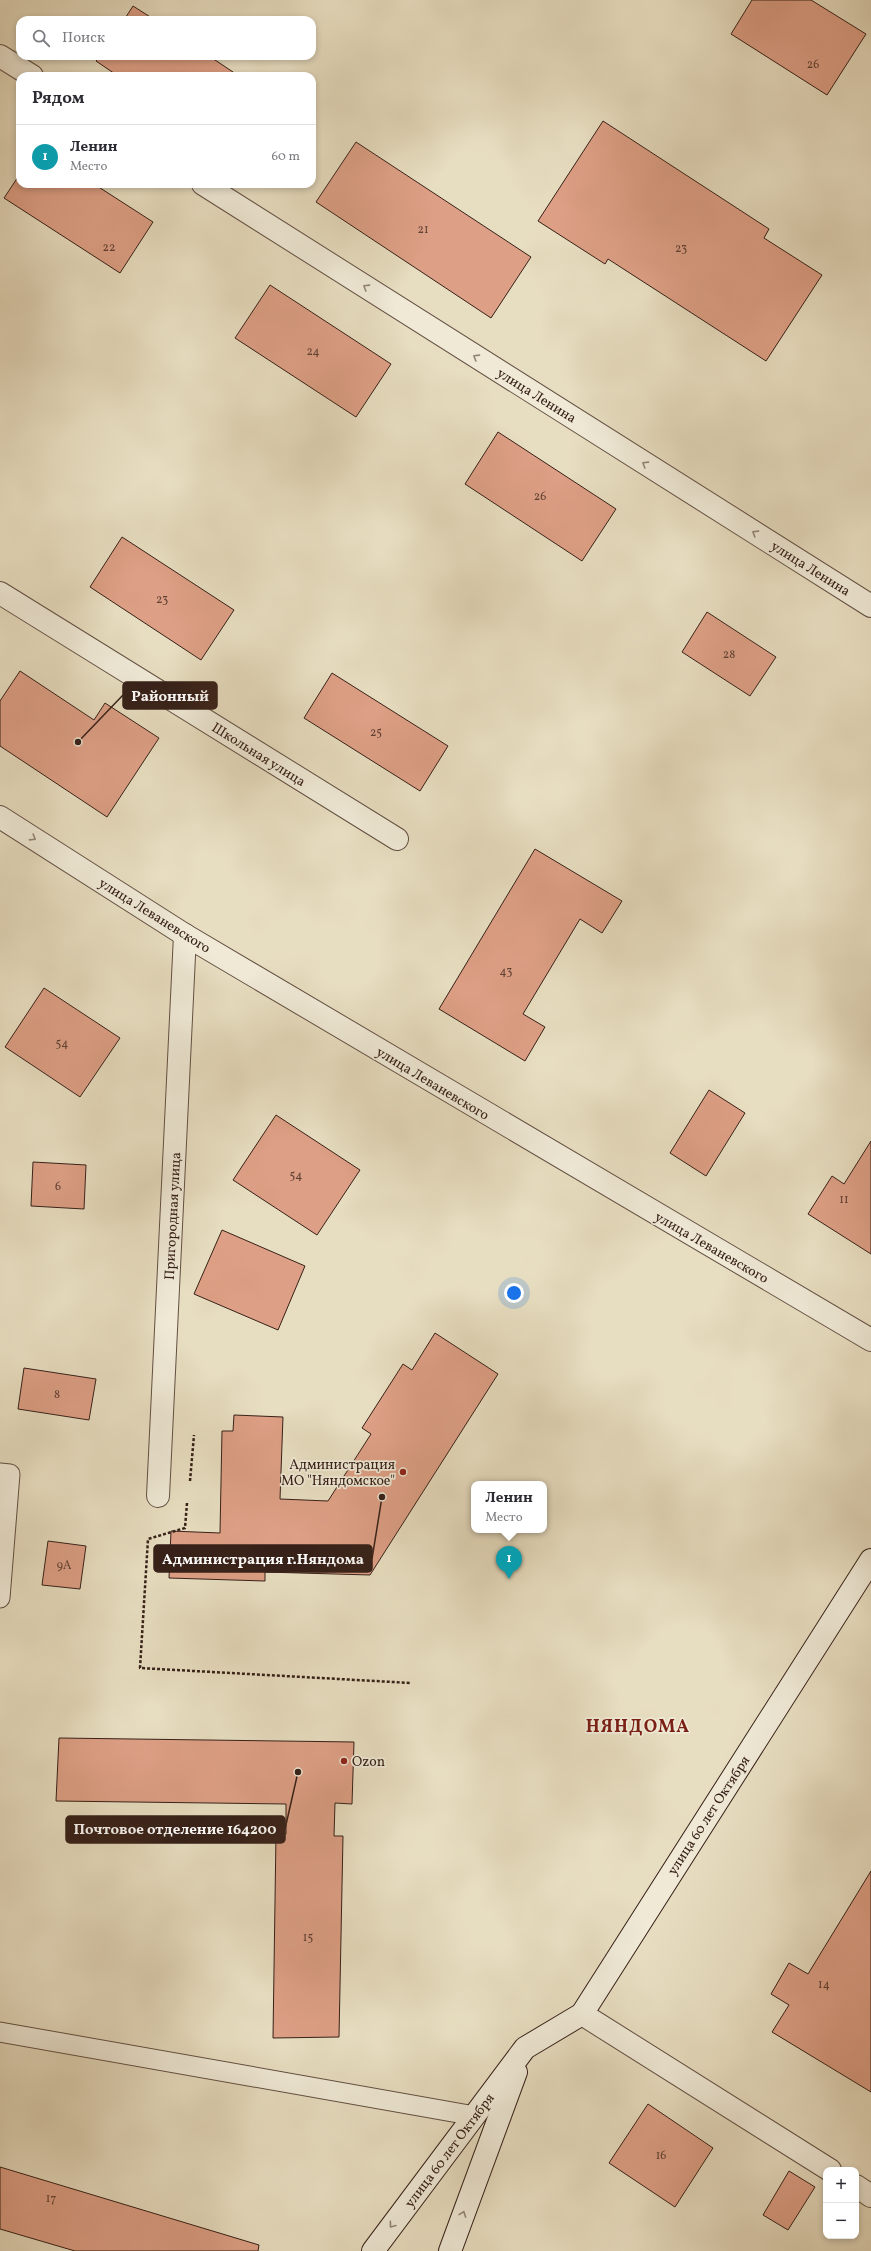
<!DOCTYPE html>
<html lang="ru">
<head>
<meta charset="utf-8">
<style>
	:root { --surface:#fff; --page:#f2f2f3; --text:#2b2b33; --muted:#7c7c81; --line:#e1e1e2; --accent:#1a73e8 }
	body { margin:0; font-family:Vollkorn,serif; background:var(--page); color:var(--text) }
	.controls { position:absolute; right:12px; bottom:12px; display:grid; overflow:hidden; border-radius:8px; box-shadow:0 2px 6px #0003 }
	.controls button { width:36px; height:36px; display:grid; place-items:center; padding:0; border:0; border-bottom:1px solid var(--line); background:var(--surface); color:var(--text); font:20px sans-serif }
	.you { position:absolute; left:514px; top:1293px; width:14px; height:14px; margin:-10px; border:3px solid #fff; border-radius:50%; background:#1a73e8; box-shadow:0 0 0 6px #1a73e833 }
	.badge { display:grid; place-items:center; width:26px; height:26px; border-radius:50%; background:var(--accent); color:#fff; font-size:13px; font-weight:700 }
	.pin { position:absolute; translate:-50% -33px; filter:drop-shadow(0 1px 2px #0008) }
	.pin::after { content:''; position:absolute; top:21px; width:14px; height:12px; background:inherit; clip-path:polygon(0 0,100% 0,50% 100%) }
	.popup { position:absolute; left:471px; top:1481px; width:76px; height:52px; box-sizing:border-box; display:grid; place-content:center; border-radius:8px; background:var(--surface); filter:drop-shadow(0 1px 3px #0005); font-size:13px; white-space:nowrap; color:var(--muted) }
	.popup b { font-size:15px; color:var(--text) }
	.popup::after { content:''; position:absolute; left:50%; top:100%; margin-left:-8px; border:8px solid transparent; border-top-color:var(--surface) }
	.list { margin:0; padding:0; list-style:none }
	h2 { display:flex; justify-content:space-between; align-items:center; height:52px; margin:0; padding:0 16px; font-size:17px }
	h2 small { font-size:13px; font-weight:400; color:var(--muted) }
	.list li { display:grid; grid-template-columns:26px 1fr auto; gap:12px; align-items:center; box-sizing:border-box; height:64px; padding:0 16px; border-top:1px solid var(--line) }
	.list b { display:block; font-size:15px; white-space:nowrap }
	.list p { margin:0; font-size:13px; white-space:nowrap; color:var(--muted) }
	.list em { font-size:13px; font-style:normal; color:var(--muted) }
	.icon { flex:none; width:22px; height:22px; fill:none; stroke:currentColor; stroke-width:2; stroke-linecap:round; stroke-linejoin:round }
	.map { position:relative; flex:none; width:871px; height:2251px; overflow:hidden }
	.search { position:absolute; background:var(--surface); box-shadow:0 2px 6px #0003; left:16px; top:16px; width:300px; height:44px; display:flex; align-items:center; gap:10px; box-sizing:border-box; padding:0 14px; border-radius:12px; color:var(--muted); font-size:15px }
	.panel { position:absolute; background:var(--surface); box-shadow:0 2px 6px #0003; left:16px; top:72px; width:300px; height:116px; border-radius:12px }
	.map>svg:first-child { display:block }
</style>
</head>
<body>
<div class="map">
<svg width="871" height="2251" viewBox="0 0 871 2251">
	<rect width="100%" height="100%" fill="#e7ddc0"/>
	<filter id="stains"><feTurbulence type="fractalNoise" baseFrequency=".005" numOctaves="4"/><feColorMatrix values="0 0 0 0 .2 0 0 0 0 .09 0 0 0 0 .02 0 0 0 .5 -.17"/></filter>
	<radialGradient id="worn" r=".72"><stop offset=".6" stop-color="#630" stop-opacity="0"/><stop offset="1" stop-color="#630" stop-opacity=".3"/></radialGradient>
	<g fill="#dd9f85" stroke="#362018">
		<polygon points="752,0 811,0 866,34 827,95 731,34"/>
		<polygon points="133,6 155,20 124,20"/>
		<polygon points="100,56 209,56 239,76 118,76 96,61"/>
		<polygon points="603,121 769,229 764,238 822,275 766,361 608,259 605,264 538,221"/>
		<polygon points="356,142 531,257 491,318 316,202"/>
		<polygon points="20,174 20,184 94,184 153,222 120,273 4,198"/>
		<polygon points="270,285 391,364 356,417 235,338"/>
		<polygon points="498,432 616,509 582,561 465,484"/>
		<polygon points="122,537 234,610 201,660 90,587"/>
		<polygon points="707,612 776,657 750,696 682,652"/>
		<polygon points="20,671 94,720 105,703 159,738 107,817 0,746 0,701"/>
		<polygon points="332,673 448,746 420,791 304,718"/>
		<polygon points="535,849 622,901 602,933 580,919 523,1014 545,1027 525,1061 439,1009"/>
		<polygon points="44,988 120,1038 80,1097 5,1047"/>
		<polygon points="709,1090 745,1113 706,1176 670,1153"/>
		<polygon points="276,1115 360,1170 317,1235 233,1180"/>
		<polygon points="871,1141 871,1254 808,1214 832,1176 844,1184"/>
		<polygon points="33,1162 86,1165 84,1209 31,1206"/>
		<polygon points="222,1230 305,1266 278,1330 194,1294"/>
		<polygon points="435,1333 498,1374 370,1575 265,1572 265,1581 169,1578 171,1531 220,1533 222,1431 233,1431 234,1415 283,1417 280,1499 328,1501 371,1434 362,1428 403,1364 412,1370"/>
		<polygon points="24,1368 96,1379 89,1420 18,1409"/>
		<polygon points="48,1541 86,1546 80,1589 42,1585"/>
		<polygon points="59,1738 354,1742 352,1804 335,1803 334,1836 343,1836 339,2037 273,2038 276,1833 286,1834 286,1804 56,1801"/>
		<polygon points="871,1871 871,2092 772,2032 789,2005 771,1994 789,1963 808,1974"/>
		<polygon points="648,2104 713,2148 675,2207 609,2163"/>
		<polygon points="0,2167 259,2245 258,2251 75,2251 0,2229"/>
		<polygon points="789,2171 815,2187 788,2230 763,2215"/>
	</g>
	<g fill="none" stroke-linecap="round" stroke-linejoin="round">
		<g stroke="#624f42" stroke-width="21">
			<g id="lane">
				<polyline points="0,1473 10,1474 0,1598"/>
				<polyline points="0,2032 475,2116"/>
			</g>
		</g>
		<g stroke="#624f42" stroke-width="24">
			<g id="street">
				<polyline points="0,56 32,76"/>
				<polyline points="203,184 871,606"/>
				<polyline points="0,593 397,839"/>
				<polyline points="0,817 185,935 871,1340"/>
				<polyline points="158,1496 185,935"/>
				<polyline points="582,2014 830,2170"/>
				<polyline points="856,2186 871,2196"/>
			</g>
		</g>
		<g stroke="#362018" stroke-width="24">
			<g id="secondary">
				<polyline points="373,2251 525,2048 582,2014 871,1560"/>
				<polyline points="450,2251 516,2072"/>
			</g>
		</g>
		<g stroke="#362018" stroke-width="2.5" stroke-dasharray="3 2" stroke-linecap="butt">
			<polyline points="190,1481 194,1435"/>
			<polyline points="187,1503 185,1528 148,1539 140,1668 411,1683"/>
		</g>
		<use href="#lane" stroke="#efe9d6" stroke-width="19"/>
		<use href="#street" stroke="#efe9d6" stroke-width="22"/>
		<use href="#secondary" stroke="#efe9d6" stroke-width="22"/>
	</g>
	<defs><path id="oneway-chevron" d="M-2-3.5L2.5 0L-2 3.5" fill="none" stroke-width="1.6" stroke-linecap="round" stroke-linejoin="round"/></defs>
	<g stroke="#928477">
		<use href="#oneway-chevron" transform="translate(366 287) rotate(-148)"/>
		<use href="#oneway-chevron" transform="translate(476 357) rotate(-148)"/>
		<use href="#oneway-chevron" transform="translate(645 464) rotate(-148)"/>
		<use href="#oneway-chevron" transform="translate(755 533) rotate(-148)"/>
		<use href="#oneway-chevron" transform="translate(33 838) rotate(32)"/>
		<use href="#oneway-chevron" transform="translate(463 2214) rotate(-70)"/>
		<use href="#oneway-chevron" transform="translate(392 2225) rotate(127)"/>
	</g>
	<g fill="#8f2418" stroke="#efe9d6" stroke-width="1.5">
		<circle cx="403" cy="1472" r="4"/>
		<circle cx="344" cy="1761" r="4"/>
	</g>
	<g text-anchor="middle" stroke-width="3.5" stroke-linejoin="round" paint-order="stroke">
		<g font-size="12" fill="#604033">
			<text x="813" y="68">26</text>
			<text x="423" y="233">21</text>
			<text x="109" y="251">22</text>
			<text x="681" y="252">23</text>
			<text x="313" y="355">24</text>
			<text x="540" y="500">26</text>
			<text x="162" y="603">23</text>
			<text x="729" y="658">28</text>
			<text x="376" y="736">25</text>
			<text x="506" y="975">43</text>
			<text x="62" y="1047">54</text>
			<text x="296" y="1179">54</text>
			<text x="58" y="1190">6</text>
			<text x="844" y="1203">11</text>
			<text x="57" y="1398">8</text>
			<text x="64" y="1569">9А</text>
			<text x="308" y="1941">15</text>
			<text x="824" y="1988">14</text>
			<text x="661" y="2159">16</text>
			<text x="51" y="2202">17</text>
		</g>
		<g font-size="14" fill="#362018" stroke="#efe9d6">
			<text transform="translate(537 395) rotate(32)" y="5">улица Ленина</text>
			<text transform="translate(811 568) rotate(32)" y="5">улица Ленина</text>
			<text transform="translate(259 754) rotate(32)" y="5">Школьная улица</text>
			<text transform="translate(155 915) rotate(32)" y="5">улица Леваневского</text>
			<text transform="translate(433 1083) rotate(31)" y="5">улица Леваневского</text>
			<text transform="translate(172 1216) rotate(-87)" y="5">Пригородная улица</text>
			<text transform="translate(712 1247) rotate(30)" y="5">улица Леваневского</text>
			<text transform="translate(708 1815) rotate(-57)" y="5">улица 60 лет Октября</text>
			<text transform="translate(449 2150) rotate(-53)" y="5">улица 60 лет Октября</text>
		</g>
		<g font-size="14" fill="#362018" stroke="#efe9d6" text-anchor="end">
			<text x="395" y="1469">Администрация<tspan x="395" dy="16">МО "Няндомское"</tspan></text>
			<text x="352" y="1766" text-anchor="start">Ozon</text>
		</g>
		<g font-size="18" font-weight="bold" letter-spacing="1" fill="#7a1f14" stroke="#efe9d6">
			<text x="638" y="1732">НЯНДОМА</text>
		</g>
	</g>
	<path fill="none" stroke="#362018" stroke-width="1.5" d="M78 742L123 695M382 1497L372 1559M298 1772L285 1829"/>
	<g fill="#362018" stroke="#efe9d6" stroke-width="1.5">
		<circle cx="78" cy="742" r="4"/>
		<circle cx="382" cy="1497" r="4"/>
		<circle cx="298" cy="1772" r="4"/>
	</g>
	<g fill="#362018" stroke="#362018" stroke-width="1.5">
		<rect x="123" y="682" width="94" height="27" rx="4"/>
		<rect x="154" y="1545" width="218" height="27" rx="4"/>
		<rect x="66" y="1816" width="219" height="27" rx="4"/>
	</g>
	<g font-size="15" text-anchor="middle" font-weight="bold" fill="#fff">
		<text x="170" y="701">Районный</text>
		<text x="263" y="1564">Администрация г.Няндома</text>
		<text x="175" y="1834">Почтовое отделение 164200</text>
	</g>
	<rect width="100%" height="100%" filter="url(#stains)"/>
	<rect width="100%" height="100%" fill="url(#worn)"/>
</svg>
<div class="controls">
<button>+</button>
<button>−</button>
</div>
<div class="you"></div>
<div class="pin badge" style="left:509px;top:1579px;background:#0f9aa8">1</div>
<div class="popup"><b>Ленин</b>Место</div>
<div class="search"><svg class="icon" aria-label="search" viewBox="0 0 24 24"><circle cx="10" cy="10" r="6"/><path d="M15 15l6 6"/></svg>Поиск</div>
<section class="panel">
<h2>Рядом<small></small></h2>
<ul class="list">
<li><span class="badge" style="background:#0f9aa8">1</span><div><b>Ленин</b><p>Место</p></div><em>60 m</em></li>
</ul>
</section>
</div>
</body>
</html>
